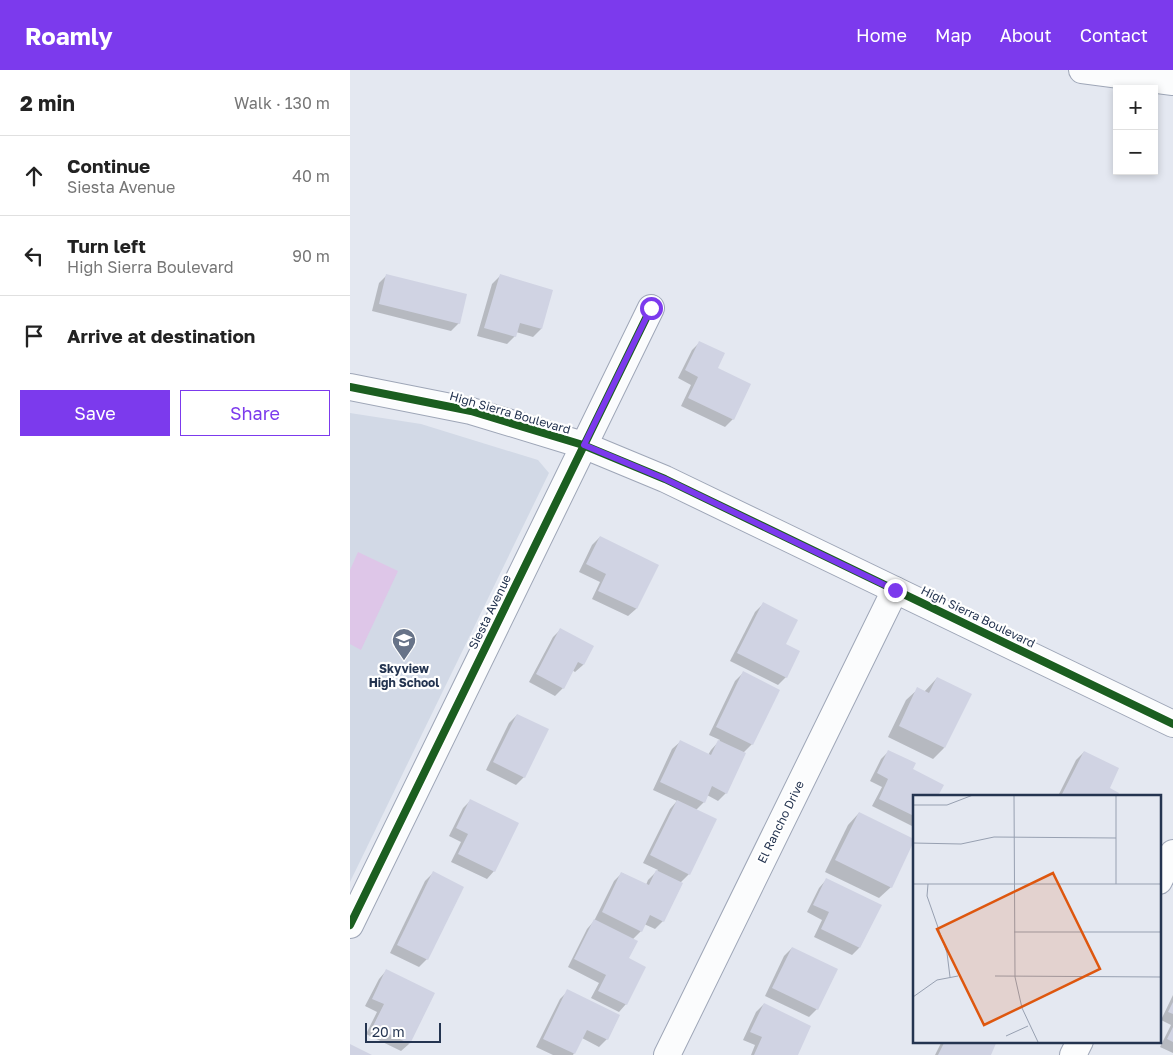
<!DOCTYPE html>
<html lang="en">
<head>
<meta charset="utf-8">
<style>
	:root { --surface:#fff; --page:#f6f6f6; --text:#222; --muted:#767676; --line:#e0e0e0; --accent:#7c3aed }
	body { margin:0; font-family:"Golos Text",sans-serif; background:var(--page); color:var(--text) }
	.controls { position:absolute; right:15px; top:15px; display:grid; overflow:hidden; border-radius:0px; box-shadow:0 2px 8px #0003 }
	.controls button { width:45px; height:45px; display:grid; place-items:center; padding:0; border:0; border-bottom:1px solid var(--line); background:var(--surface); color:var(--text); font:25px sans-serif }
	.scale { position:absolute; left:15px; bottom:12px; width:76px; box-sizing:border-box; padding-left:5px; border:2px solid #243450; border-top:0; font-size:14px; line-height:18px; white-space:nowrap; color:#243450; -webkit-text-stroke:4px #fff; paint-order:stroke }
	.stop { position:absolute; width:15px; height:15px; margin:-11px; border:4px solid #7c3aed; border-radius:50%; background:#fff }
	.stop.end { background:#7c3aed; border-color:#fff; box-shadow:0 1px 5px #0008 }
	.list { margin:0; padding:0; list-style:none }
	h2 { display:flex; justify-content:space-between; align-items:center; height:65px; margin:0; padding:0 20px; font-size:21px }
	h2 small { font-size:16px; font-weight:400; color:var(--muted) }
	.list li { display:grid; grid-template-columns:32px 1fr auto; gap:15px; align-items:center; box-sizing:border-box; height:80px; padding:0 20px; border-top:1px solid var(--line) }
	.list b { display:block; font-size:19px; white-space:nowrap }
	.list p { margin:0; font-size:16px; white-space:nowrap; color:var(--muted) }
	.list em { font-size:16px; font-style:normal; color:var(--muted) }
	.actions { display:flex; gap:10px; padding:15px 20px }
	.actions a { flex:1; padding:11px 0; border:1px solid var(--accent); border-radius:0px; text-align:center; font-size:18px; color:var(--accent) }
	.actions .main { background:var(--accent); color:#fff }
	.icon { flex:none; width:28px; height:28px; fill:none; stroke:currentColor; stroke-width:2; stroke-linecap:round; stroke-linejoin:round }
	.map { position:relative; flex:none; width:823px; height:985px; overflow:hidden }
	header { display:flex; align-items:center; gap:30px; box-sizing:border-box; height:70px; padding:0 25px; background:var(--accent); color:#fff }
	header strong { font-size:24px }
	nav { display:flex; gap:28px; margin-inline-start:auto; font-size:18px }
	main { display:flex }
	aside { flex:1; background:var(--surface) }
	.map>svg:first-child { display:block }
</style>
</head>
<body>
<header>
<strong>Roamly</strong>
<nav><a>Home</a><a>Map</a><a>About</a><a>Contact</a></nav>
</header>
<main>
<aside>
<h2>2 min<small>Walk · 130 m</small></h2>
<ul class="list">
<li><svg class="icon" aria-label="ahead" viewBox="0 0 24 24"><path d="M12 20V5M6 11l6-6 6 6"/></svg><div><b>Continue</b><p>Siesta Avenue</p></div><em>40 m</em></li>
<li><svg class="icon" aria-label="left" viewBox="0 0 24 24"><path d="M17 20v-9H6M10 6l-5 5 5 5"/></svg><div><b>Turn left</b><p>High Sierra Boulevard</p></div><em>90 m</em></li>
<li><svg class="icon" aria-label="arrive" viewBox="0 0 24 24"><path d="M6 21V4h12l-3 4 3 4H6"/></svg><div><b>Arrive at destination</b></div></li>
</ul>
<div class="actions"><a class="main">Save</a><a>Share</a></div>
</aside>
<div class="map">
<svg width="823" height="985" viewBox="0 0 823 985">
	<rect width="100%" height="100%" fill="#e4e8f1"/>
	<polygon fill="#d2d9e6" points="0,343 71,354 188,390 199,403 0,812"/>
	<polygon fill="#dec6e8" points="8,482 48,501 11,580 0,574 0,500"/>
	<g fill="#0003">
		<polygon points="37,205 109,253 101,261 22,241 29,213"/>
		<polygon points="150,206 202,221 191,259 183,267 166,262 165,266 157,274 127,266 142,214"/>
		<polygon points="349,273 366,298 383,349 375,357 331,336 341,315 328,308 342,280"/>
		<polygon points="250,467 307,495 286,539 278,546 242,529 250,512 229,502 242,475"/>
		<polygon points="413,534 436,607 428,615 380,591 405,542"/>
		<polygon points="210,560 242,576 233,595 225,602 222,600 213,618 205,626 179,612 203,567"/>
		<polygon points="393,603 402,674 393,683 376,723 368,731 357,725 354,732 346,740 339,804 330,813 313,851 305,859 294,854 291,861 282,870 278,889 276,934 269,942 241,928 249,913 218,897 237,859 244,851 264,811 272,803 296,815 298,810 308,800 293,793 320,739 327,731 303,720 322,679 330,672 358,685 361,680 370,670 359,665 385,611"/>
		<polygon points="587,608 594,678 583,689 538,667 556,630 568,619 574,622"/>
		<polygon points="167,645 174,707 166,715 136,700 159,653"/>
		<polygon points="539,681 561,700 592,715 587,726 564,726 564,757 522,736 532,717 520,711 531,689"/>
		<polygon points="734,682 758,719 767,723 765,726 708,726 726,690"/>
		<polygon points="120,731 144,801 137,809 101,792 111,772 99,766 113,738"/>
		<polygon points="509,743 541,817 529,828 475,802 498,755"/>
		<polygon points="83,803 77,889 69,897 40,883 75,811"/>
		<polygon points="476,810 530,836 509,878 502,885 464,867 472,850 457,842 469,818"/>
		<polygon points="442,878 467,939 459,947 415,926 434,886"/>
		<polygon points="36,901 83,924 59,974 51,981 16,964 27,942 15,936 29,909"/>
		<polygon points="218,921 257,969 249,977 232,968 223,985 203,985 186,977 210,929"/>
		<polygon points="823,925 823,983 810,977 821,955 811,950"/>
		<polygon points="414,934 446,985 401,985 405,975 393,970 406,942"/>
		<polygon points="592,971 646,971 639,985 585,985"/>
	</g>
	<g fill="#d0d3e3">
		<polygon points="36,204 117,224 110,254 29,234"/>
		<polygon points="150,204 203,220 192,259 170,253 166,267 134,258"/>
		<polygon points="349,271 375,283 368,298 401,314 384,350 338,328 348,307 335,300"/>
		<polygon points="250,466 309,495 287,539 248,521 256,504 236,494"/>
		<polygon points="413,532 448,550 436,574 450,581 437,608 387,583"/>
		<polygon points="210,558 244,576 234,595 228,592 214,619 186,604"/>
		<polygon points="393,601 430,620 403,675 366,657"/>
		<polygon points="587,607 622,624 595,678 549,656 567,617 579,623"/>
		<polygon points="167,644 199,659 175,708 143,692"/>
		<polygon points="330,670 361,685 368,670 396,683 377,724 362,716 355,733 310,712"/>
		<polygon points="538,680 566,693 563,699 594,715 588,726 564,726 564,746 529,729 538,709 527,703"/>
		<polygon points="734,681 769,698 760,718 769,723 767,726 711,726"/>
		<polygon points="120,729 169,753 145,802 108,784 118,764 106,758"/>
		<polygon points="327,730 367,749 340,805 300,785"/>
		<polygon points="509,742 564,769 564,771 542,818 485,790"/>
		<polygon points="306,800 333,813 314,852 300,845 292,862 252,842 271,802 299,815"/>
		<polygon points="83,801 114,817 78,890 47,875"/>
		<polygon points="476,808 532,835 510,878 471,859 479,842 463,835"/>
		<polygon points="244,849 288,871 279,888 296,897 277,935 248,921 256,905 224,889"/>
		<polygon points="442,877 488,899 468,940 422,918"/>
		<polygon points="36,899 85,923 60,974 23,956 34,934 22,929"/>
		<polygon points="217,919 270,945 258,970 237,960 225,984 193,969"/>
		<polygon points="823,932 823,944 818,942"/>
		<polygon points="414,933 461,956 448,985 404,985 412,967 400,962"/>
		<polygon points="823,957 823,972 817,969"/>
		<polygon points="595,971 647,971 641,985 588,985"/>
		<polygon points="0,974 22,985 0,985"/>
	</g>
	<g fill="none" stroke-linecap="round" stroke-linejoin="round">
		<g stroke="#9ea6b7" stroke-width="28">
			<g id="minor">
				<polyline points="732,0 823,12"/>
				<polyline points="0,317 121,341 233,375 315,409 823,654"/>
				<polyline points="809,811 823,783"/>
				<polyline points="0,855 301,238"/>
				<polyline points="317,985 545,520"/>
				<polyline points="723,985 730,971"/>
			</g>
		</g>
		<use href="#minor" stroke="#fbfcfd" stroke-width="26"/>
		<g stroke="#fff" stroke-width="11">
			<g id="cycleway">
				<polyline points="0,317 121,341 233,375 315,409 823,654"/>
				<polyline points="0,855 301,238"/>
			</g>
		</g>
		<use href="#cycleway" stroke="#1b5e20" stroke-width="8"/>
	</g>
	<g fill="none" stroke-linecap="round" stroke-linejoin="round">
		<polyline stroke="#7c3aed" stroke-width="6" points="301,238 234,375 315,409 545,520"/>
	</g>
	<defs>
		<g id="school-pin" transform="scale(1.25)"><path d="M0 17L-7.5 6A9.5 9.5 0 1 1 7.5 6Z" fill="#677388" stroke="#fff"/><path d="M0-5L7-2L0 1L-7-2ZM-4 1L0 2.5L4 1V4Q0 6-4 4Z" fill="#fff"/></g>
	</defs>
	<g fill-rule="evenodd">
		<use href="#school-pin" x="54" y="570"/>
	</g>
	<g text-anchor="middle" stroke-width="4.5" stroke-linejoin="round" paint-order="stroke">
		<g font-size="12" fill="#243450" stroke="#fff">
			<text transform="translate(160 343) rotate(16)" y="4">High Sierra Boulevard</text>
			<text transform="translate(140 542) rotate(-64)" y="4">Siesta Avenue</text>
			<text transform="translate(628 547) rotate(26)" y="4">High Sierra Boulevard</text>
			<text transform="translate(431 752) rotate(-64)" y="4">El Rancho Drive</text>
		</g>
		<g font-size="12" font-weight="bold" fill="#243450" stroke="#fff">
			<text x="54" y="603">Skyview<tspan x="54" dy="14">High School</tspan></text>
		</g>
	</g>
	<g transform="translate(563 725)">
		<rect width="248" height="248" fill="#e4e8f1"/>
		<path fill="none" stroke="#97a0b1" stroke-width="1" d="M101,0L102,182L109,213L125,247M0,10H34L60,0M0,48L48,49L81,42L203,43M0,89H248M15,89L14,101L34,158L37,182M203,89V0M101,137H248M82,181L248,182M0,202L24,185L45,181M93,241L115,231"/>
		<path fill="#de570f" fill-opacity="0.15" stroke="#de570f" stroke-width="2.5" d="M140,78L187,174L71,230L24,134Z"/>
		<rect width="248" height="248" fill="none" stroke="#243450" stroke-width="2.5"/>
	</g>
</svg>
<div class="controls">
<button>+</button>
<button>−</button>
</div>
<div class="scale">20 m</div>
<div class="stop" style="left:301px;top:238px"></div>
<div class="stop end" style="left:545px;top:520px"></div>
</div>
</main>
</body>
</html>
